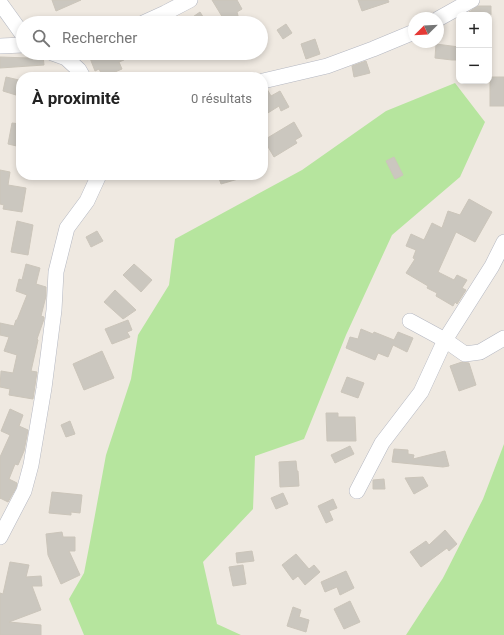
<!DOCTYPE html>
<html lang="fr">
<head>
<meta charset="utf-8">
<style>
	:root { --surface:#fff; --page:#f2f2f2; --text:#222; --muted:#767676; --line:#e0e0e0 }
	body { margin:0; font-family:Roboto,sans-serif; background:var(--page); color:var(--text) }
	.controls { position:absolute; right:12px; top:12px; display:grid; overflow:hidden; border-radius:8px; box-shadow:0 2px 6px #0003 }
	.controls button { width:36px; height:36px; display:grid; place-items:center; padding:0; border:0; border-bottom:1px solid var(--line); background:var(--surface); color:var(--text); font:20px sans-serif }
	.compass { position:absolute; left:408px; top:12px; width:36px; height:36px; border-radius:50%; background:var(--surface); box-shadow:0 2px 6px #0003; rotate:246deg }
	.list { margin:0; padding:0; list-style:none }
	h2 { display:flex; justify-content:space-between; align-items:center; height:52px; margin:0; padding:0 16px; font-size:17px }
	h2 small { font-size:13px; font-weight:400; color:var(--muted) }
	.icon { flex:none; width:22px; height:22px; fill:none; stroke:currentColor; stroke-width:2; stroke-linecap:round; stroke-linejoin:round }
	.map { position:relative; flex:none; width:504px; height:635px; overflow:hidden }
	.search { position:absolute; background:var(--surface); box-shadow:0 2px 6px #0003; left:16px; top:16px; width:252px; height:44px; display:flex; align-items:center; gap:10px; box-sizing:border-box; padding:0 14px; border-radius:22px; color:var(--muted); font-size:15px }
	.panel { position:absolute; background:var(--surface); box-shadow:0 2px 6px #0003; left:16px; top:72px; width:252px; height:108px; border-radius:16px }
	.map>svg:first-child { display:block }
</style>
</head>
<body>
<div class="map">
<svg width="504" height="635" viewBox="0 0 504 635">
	<rect width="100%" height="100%" fill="#efe9e1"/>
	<g fill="#b6e59e">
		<polygon points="455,83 485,122 460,177 392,235 346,335 304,439 255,456 253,509 203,562 217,624 241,635 84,635 69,599 84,573 90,542 106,455 131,379 138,335 169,285 175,239 302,170 386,111"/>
		<polygon points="504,444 504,635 406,635 443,578 483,499"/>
	</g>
	<g fill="#cbc7bf" stroke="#cbc5ba">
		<polygon points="52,0 81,0 56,11"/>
		<polygon points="212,0 237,0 242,9 237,12 240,23 226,23"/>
		<polygon points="358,0 388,0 389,2 362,11"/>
		<polygon points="478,6 491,6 491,15 466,15 466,14"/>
		<polygon points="200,12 207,23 184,23"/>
		<polygon points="286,24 292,33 283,39 277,30"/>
		<polygon points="315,39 320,54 306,59 301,44"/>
		<polygon points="436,44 459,47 459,60 452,60 435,58"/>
		<polygon points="88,53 121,53 124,60 119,62 122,69 103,77 99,69 95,71"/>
		<polygon points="43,55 44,65 0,68 0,57 29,58 29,56"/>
		<polygon points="366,61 370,73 354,77 352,66"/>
		<polygon points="6,77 19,80 16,95 3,91"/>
		<rect x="490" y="77" width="14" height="29"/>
		<polygon points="267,89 271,96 280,91 289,107 281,111 279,106 263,116 263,90"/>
		<polygon points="294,122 302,136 295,140 297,143 274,157 264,140"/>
		<polygon points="12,123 21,124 21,147 8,144"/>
		<polygon points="394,157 403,175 395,179 386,161"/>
		<polygon points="0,170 10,172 8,185 26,188 22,212 3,209 4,205 0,204"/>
		<polygon points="218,175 244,175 245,177 221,184"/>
		<polygon points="469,199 492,212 475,242 456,232 438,272 454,280 457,275 467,280 462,288 466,290 457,304 455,302 453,306 436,296 437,293 427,288 428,286 406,273 415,259 413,258 416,250 406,246 411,234 424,240 432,223 442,228 448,211 460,215"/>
		<polygon points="17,221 33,225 28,255 11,252"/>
		<polygon points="97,231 103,241 91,247 86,237"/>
		<polygon points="26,264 40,268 36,284 46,287 46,296 41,316 44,317 44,319 37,339 38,340 31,371 37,372 33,399 9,395 10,389 0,387 1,371 13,373 17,355 4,351 9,337 0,335 0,323 14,326 16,320 17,320 27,295 16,291 19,279 22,280"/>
		<polygon points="134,264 152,280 141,292 123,275"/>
		<polygon points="115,290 136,310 123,319 104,302"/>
		<polygon points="128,320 132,330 127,332 130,337 112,344 105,329"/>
		<polygon points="361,329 373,334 374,332 394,340 398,332 413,338 407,352 393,345 388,357 378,353 375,360 346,348 350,337 358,339"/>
		<polygon points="102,351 114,378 84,390 73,364"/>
		<polygon points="462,362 469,363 476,385 459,391 450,366"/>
		<polygon points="347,377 364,383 358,398 341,392"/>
		<polygon points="10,409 23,415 19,426 28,430 24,451 18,465 15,464 9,479 17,483 16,488 8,502 0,498 0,499 0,457 10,435 1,431"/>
		<polygon points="326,413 338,413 338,417 355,417 356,441 327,441"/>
		<polygon points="70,421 75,434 66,437 61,425"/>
		<polygon points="350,446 354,454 335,463 331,455"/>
		<polygon points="394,449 408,450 408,454 414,455 413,459 445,451 449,466 443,467 392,462"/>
		<polygon points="296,461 297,471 298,471 299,486 280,487 279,462"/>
		<polygon points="423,477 428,486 414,494 405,478"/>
		<polygon points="384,479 385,489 373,489 373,480"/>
		<polygon points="52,492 82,495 80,513 71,512 71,515 49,513"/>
		<polygon points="283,493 288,504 276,509 271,498"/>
		<polygon points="333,499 337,508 329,511 333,520 326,523 318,506"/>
		<polygon points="445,530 457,544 449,551 447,548 421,567 410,552 426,541 429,545"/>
		<polygon points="62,532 63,537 75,537 75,551 69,551 80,575 61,584 48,555 46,534"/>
		<polygon points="252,551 254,561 237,563 236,553"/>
		<polygon points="296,554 309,569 314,565 320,572 305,585 298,576 293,580 282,565"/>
		<polygon points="10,562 29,565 26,577 41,576 42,586 32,586 41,610 9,622 41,625 41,635 0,635 0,593 3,594"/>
		<polygon points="243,565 246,584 233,586 229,567"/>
		<polygon points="346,571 354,588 340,595 337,587 325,592 321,582"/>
		<polygon points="350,601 360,622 344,629 334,609"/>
		<polygon points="293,607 301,610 299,617 309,620 306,632 287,626"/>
	</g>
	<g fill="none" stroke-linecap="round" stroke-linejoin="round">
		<g stroke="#b4b7c1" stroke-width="16">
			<g id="minor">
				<polyline points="0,3 23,35"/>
				<polyline points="438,19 472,0"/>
				<polyline points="143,23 165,13 190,0"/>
				<polyline points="0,46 23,45"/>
				<polyline points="52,53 66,58 79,70 83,77"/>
				<polyline points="263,81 327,66 373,49 414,32"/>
				<polyline points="410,321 445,340 465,354 480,352 504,338"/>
				<polyline points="357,491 382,443 421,392 445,340 492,266 504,242"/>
				<polyline points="0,537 24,491 31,465 44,388 54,310 56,272 67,228 87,201 99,175"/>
			</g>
		</g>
		<use href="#minor" stroke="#fff" stroke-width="15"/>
	</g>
</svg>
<div class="controls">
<button>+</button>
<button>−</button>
</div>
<svg class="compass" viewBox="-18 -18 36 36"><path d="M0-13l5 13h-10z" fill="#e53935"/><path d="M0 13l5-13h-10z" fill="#767676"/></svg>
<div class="search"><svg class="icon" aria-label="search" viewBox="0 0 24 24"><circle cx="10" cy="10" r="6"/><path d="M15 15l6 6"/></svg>Rechercher</div>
<section class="panel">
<h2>À proximité<small>0 résultats</small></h2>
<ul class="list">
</ul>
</section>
</div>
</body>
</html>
